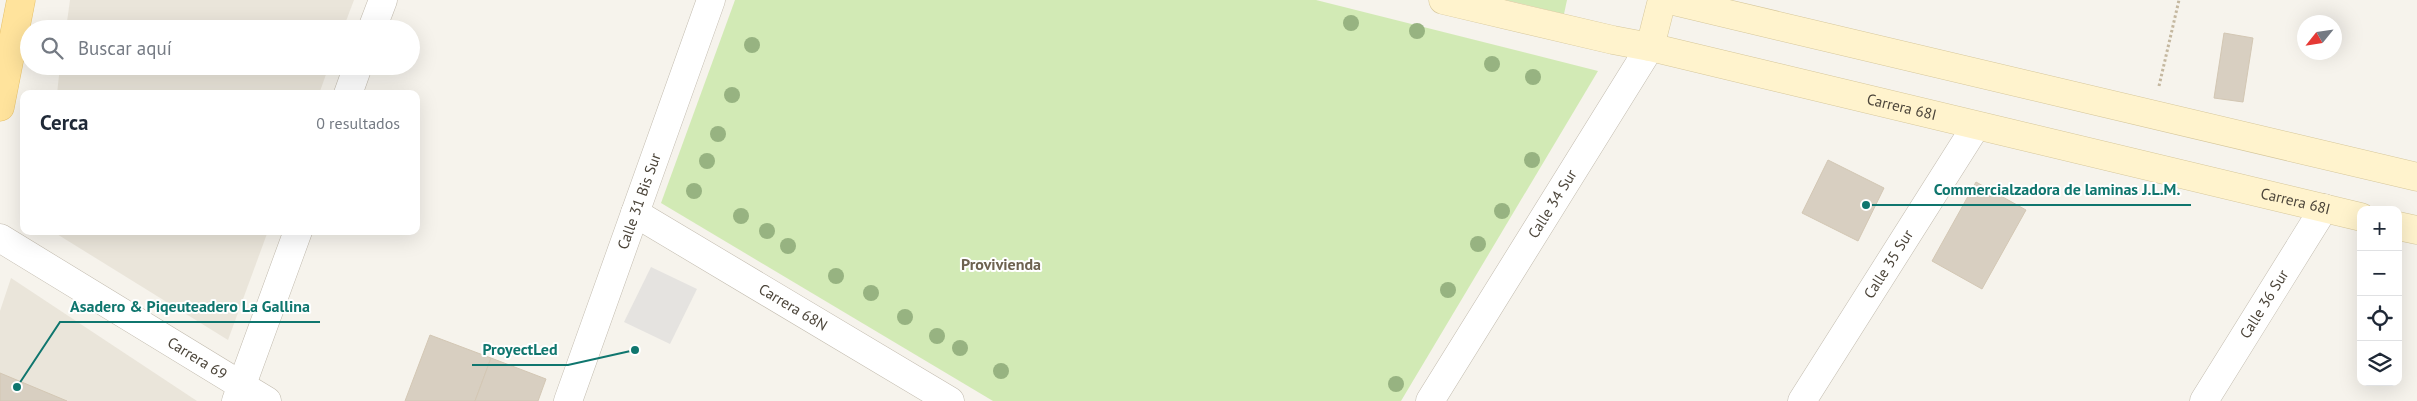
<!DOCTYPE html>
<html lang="es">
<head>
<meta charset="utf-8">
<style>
	:root { --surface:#fff; --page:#f6f6f7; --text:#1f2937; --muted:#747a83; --line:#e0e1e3 }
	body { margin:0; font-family:"PT Sans",sans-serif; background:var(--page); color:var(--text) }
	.controls { position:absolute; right:15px; bottom:15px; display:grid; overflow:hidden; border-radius:10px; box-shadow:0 5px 20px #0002 }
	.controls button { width:45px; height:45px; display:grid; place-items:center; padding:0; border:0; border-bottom:1px solid var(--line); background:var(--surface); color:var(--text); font:25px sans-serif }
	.compass { position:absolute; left:2297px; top:15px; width:45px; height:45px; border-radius:50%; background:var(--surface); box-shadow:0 5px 20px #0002; rotate:240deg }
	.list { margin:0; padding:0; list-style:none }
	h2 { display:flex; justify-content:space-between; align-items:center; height:65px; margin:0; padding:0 20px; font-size:21px }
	h2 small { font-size:16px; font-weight:400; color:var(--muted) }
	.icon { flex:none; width:28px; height:28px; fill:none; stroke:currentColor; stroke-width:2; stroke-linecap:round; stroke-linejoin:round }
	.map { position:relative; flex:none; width:2417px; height:401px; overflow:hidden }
	.search { position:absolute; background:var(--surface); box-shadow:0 5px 20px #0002; left:20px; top:20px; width:400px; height:55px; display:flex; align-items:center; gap:12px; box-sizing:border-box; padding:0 18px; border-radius:28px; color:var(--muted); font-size:19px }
	.panel { position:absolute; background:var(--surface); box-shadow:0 5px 20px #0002; left:20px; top:90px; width:400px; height:145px; border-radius:10px }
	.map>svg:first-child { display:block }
</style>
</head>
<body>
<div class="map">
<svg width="2417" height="401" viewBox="0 0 2417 401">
	<rect width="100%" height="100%" fill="#f6f3ec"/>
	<g fill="#eae5da">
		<polygon points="70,0 354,0 343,29 66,29"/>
		<polygon points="60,66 329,66 319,94 57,94"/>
		<polygon points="52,231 268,231 228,340"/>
		<polygon points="11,278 197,401 0,401 0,311"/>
	</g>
	<g fill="#d2eab5">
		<polygon points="735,0 1316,0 1598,71 1401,401 993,401 661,203"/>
		<polygon points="1506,0 1567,0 1564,14"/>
	</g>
	<polygon fill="#e5e3e0" points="651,267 697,289 670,344 624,322"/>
	<g fill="#d8cfc1" stroke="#d3c7b4">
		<polygon points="2224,33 2253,38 2243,102 2214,98"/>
		<polygon points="1828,160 1884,188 1858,241 1802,213"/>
		<polygon points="1976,182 2026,210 1982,289 1932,261"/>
		<polygon points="430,335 491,358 475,401 405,401"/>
		<polygon points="491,358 546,379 538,401 475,401"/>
		<polygon points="0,373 67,401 0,401"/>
	</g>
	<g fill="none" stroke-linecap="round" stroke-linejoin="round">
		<g stroke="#c2bbae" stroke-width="29">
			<g id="street">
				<polyline points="372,29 383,0"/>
				<polyline points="348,94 358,66"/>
				<path id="s1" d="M635,213L950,401"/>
				<path id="s2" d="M0,238L267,401"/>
				<polyline points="236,401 298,231"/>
				<path id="s3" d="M568,401L711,0"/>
				<path id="s4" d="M1430,401L1650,47"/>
				<path id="s5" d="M1802,401L1976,126"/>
				<path id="s6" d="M2204,401L2324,208"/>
			</g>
		</g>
		<g stroke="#d6c79b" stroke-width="29">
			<g id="secondary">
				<path id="s7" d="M1443,0L1613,40L1650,47L2361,217"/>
				<polyline points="1669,0 2417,177"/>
				<polyline points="1650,47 1662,0"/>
				<polyline points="2398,226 2417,230"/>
			</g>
		</g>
		<g stroke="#e6c16a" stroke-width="29">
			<polyline id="primary" points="0,107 21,0"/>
		</g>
		<polyline stroke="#c4b79f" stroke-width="3" stroke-dasharray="2.5 2.5" stroke-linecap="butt" points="2159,86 2179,0"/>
		<use href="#street" stroke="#fff" stroke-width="28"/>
		<use href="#secondary" stroke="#fff3cd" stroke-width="28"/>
		<use href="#primary" stroke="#ffe39c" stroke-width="28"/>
	</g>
	<g fill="#97b381">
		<circle cx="1351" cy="23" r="8"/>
		<circle cx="1417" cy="31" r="8"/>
		<circle cx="752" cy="45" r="8"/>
		<circle cx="1492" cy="64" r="8"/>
		<circle cx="1533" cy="77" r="8"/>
		<circle cx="732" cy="95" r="8"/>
		<circle cx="718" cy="134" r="8"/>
		<circle cx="1532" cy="160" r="8"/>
		<circle cx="707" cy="161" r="8"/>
		<circle cx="694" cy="191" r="8"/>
		<circle cx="1502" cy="211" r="8"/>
		<circle cx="741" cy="216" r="8"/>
		<circle cx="767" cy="231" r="8"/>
		<circle cx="1478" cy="244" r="8"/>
		<circle cx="788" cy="246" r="8"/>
		<circle cx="836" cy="276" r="8"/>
		<circle cx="1448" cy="290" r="8"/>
		<circle cx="871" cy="293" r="8"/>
		<circle cx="905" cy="317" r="8"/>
		<circle cx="937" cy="336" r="8"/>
		<circle cx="960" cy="348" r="8"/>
		<circle cx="1001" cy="371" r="8"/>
		<circle cx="1396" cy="384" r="8"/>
	</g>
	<g text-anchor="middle" stroke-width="4" stroke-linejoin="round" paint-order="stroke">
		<g font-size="15" fill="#4b4439" stroke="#fff">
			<text dy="5" stroke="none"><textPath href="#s7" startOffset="471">Carrera 68I</textPath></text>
			<text dy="5" stroke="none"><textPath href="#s3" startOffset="212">Calle 31 Bis Sur</textPath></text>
			<text dy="5" stroke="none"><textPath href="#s7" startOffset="876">Carrera 68I</textPath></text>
			<text dy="5" stroke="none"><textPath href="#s4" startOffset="232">Calle 34 Sur</textPath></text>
			<text dy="5" stroke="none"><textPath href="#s5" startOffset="162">Calle 35 Sur</textPath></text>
			<text dy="5" stroke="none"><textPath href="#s6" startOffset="114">Calle 36 Sur</textPath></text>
			<text dy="5" stroke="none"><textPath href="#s1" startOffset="184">Carrera 68N</textPath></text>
			<text dy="5" stroke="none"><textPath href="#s2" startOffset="231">Carrera 69</textPath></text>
		</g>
		<g font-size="16" font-weight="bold" fill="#6e6250" stroke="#fff">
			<text x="1001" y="270">Provivienda</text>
		</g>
	</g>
	<path fill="none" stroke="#0f766e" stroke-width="2" d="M1866 205L1924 205H2191M17 387L60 322H320M635 350L568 365H472"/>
	<g fill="#0f766e" stroke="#fff" stroke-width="2">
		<circle cx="1866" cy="205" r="5"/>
		<circle cx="17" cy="387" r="5"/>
		<circle cx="635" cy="350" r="5"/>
	</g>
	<g font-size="16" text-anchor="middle" font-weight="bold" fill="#0f766e" stroke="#fff" stroke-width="4" stroke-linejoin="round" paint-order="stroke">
		<text x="2057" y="195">Commercialzadora de laminas J.L.M.</text>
		<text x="190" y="312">Asadero &amp; Piqeuteadero La Gallina</text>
		<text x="520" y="355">ProyectLed</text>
	</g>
</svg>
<div class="controls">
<button>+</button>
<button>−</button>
<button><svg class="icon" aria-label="locate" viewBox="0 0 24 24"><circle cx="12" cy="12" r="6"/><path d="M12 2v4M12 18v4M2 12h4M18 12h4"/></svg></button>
<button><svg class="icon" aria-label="layers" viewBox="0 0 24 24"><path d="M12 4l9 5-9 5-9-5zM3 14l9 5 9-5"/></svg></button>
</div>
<svg class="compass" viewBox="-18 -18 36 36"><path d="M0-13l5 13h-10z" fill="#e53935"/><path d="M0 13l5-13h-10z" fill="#747a83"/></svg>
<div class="search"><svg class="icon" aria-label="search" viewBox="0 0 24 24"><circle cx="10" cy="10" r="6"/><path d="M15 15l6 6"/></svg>Buscar aquí</div>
<section class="panel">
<h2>Cerca<small>0 resultados</small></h2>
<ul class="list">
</ul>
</section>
</div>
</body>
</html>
